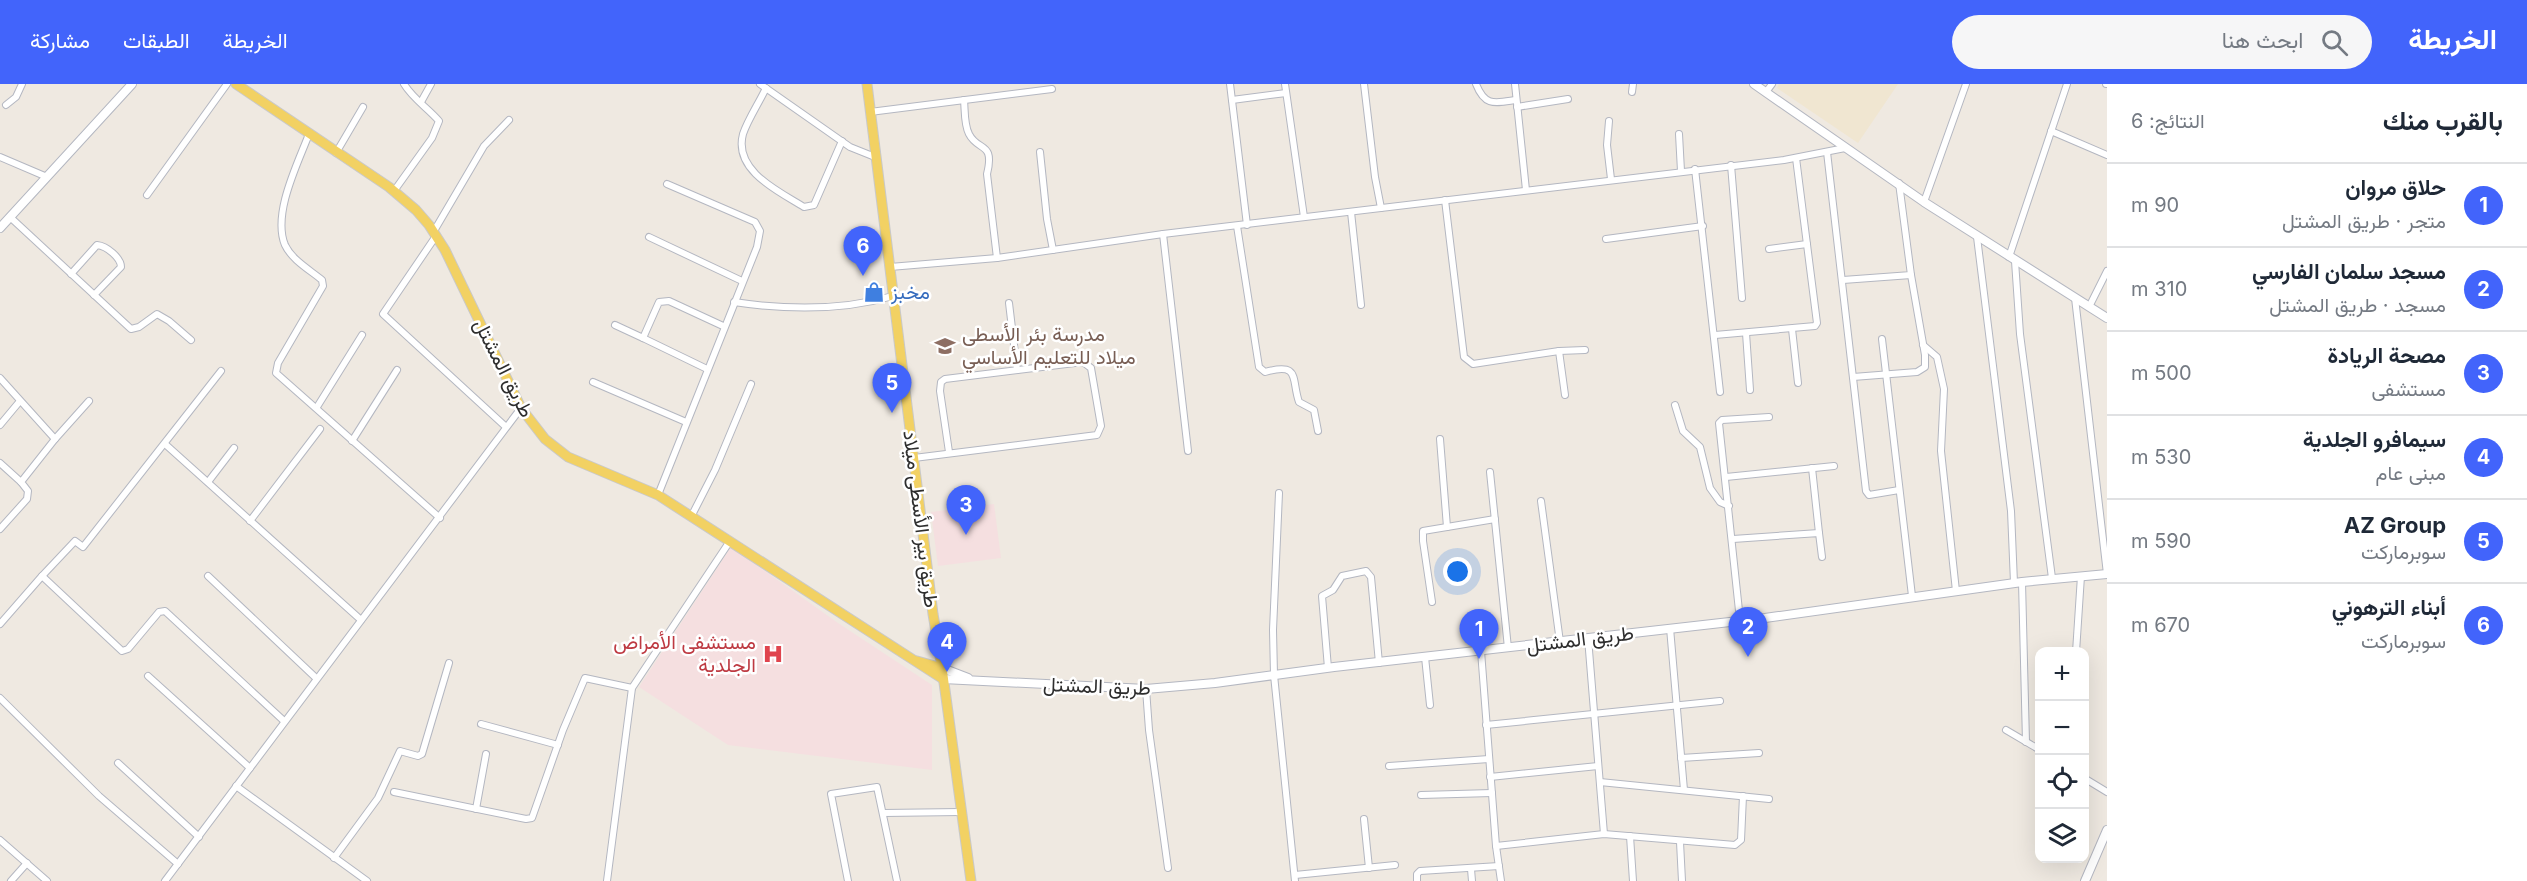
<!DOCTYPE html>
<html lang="ar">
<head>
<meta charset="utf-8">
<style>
	:root { --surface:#fff; --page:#f6f6f7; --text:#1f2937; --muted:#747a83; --line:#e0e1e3; --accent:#4264fb }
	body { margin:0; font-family:Inter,Vazirmatn,sans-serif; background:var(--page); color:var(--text); direction:rtl }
	.controls { position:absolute; right:18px; bottom:18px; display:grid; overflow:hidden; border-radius:12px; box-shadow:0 6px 24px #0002 }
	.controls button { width:54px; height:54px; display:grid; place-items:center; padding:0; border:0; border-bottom:2px solid var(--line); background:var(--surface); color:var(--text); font:30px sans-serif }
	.you { position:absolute; left:1458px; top:488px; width:21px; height:21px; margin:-15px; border:4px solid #fff; border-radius:50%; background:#1a73e8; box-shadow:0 0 0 9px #1a73e833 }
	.badge { display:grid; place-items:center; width:39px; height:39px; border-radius:50%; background:var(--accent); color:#fff; font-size:20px; font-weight:700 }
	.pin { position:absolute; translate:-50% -50px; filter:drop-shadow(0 2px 3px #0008) }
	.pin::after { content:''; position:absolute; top:32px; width:21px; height:18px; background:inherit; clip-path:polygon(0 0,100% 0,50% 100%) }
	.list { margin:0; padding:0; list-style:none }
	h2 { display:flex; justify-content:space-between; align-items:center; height:78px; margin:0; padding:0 24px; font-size:26px }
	h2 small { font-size:20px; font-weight:400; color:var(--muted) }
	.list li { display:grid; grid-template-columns:39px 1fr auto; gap:18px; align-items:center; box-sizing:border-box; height:84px; padding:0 24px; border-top:2px solid var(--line) }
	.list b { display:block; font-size:22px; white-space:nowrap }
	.list p { margin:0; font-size:20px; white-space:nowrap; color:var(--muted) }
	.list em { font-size:20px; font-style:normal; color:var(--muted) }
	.icon { flex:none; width:33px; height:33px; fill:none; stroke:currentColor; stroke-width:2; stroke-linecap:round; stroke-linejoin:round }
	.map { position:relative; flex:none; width:2107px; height:797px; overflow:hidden; direction:ltr }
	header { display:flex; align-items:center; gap:36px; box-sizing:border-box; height:84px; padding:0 30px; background:var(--accent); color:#fff }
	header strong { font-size:28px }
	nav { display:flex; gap:33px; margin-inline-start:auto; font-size:21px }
	.search { width:420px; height:54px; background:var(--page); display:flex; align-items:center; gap:15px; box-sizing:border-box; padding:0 21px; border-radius:33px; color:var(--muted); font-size:22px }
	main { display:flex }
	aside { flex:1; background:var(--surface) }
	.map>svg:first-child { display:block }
</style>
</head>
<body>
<header>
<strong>الخريطة</strong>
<div class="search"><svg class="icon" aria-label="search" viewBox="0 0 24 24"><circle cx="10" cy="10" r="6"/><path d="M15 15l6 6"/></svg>ابحث هنا</div>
<nav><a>الخريطة</a><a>الطبقات</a><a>مشاركة</a></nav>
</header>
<main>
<aside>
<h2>بالقرب منك<small>النتائج: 6</small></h2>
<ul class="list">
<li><span class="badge">1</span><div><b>حلاق مروان</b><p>متجر · طريق المشتل</p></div><em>90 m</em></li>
<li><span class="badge">2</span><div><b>مسجد سلمان الفارسي</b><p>مسجد · طريق المشتل</p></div><em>310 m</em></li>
<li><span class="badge">3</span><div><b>مصحة الريادة</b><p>مستشفى</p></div><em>500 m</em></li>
<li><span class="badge">4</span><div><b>سيمافرو الجلدية</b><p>مبنى عام</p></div><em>530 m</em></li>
<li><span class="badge">5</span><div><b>AZ Group</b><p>سوبرماركت</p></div><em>590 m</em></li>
<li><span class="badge">6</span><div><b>أبناء الترهوني</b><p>سوبرماركت</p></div><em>670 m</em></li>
</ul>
</aside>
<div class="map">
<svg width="2107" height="797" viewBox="0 0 2107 797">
	<rect width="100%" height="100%" fill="#efe9e1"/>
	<polygon fill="#f0e6d1" points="1779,0 1898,0 1858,59 1777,4"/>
	<g fill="#f5dfe0">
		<polygon points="994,420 1001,474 938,482 931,428"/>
		<polygon points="731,463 838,539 932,601 932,686 728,661 639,603"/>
	</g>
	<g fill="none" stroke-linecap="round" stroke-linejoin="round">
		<g stroke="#b4b7c1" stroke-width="8">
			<g id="street">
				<polyline points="760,0 850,63 875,73"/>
				<polyline points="1230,0 1247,141"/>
				<polyline points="1285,0 1304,133"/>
				<polyline points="1364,0 1375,93 1381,124"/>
				<path d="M1476,0C1485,23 1495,19 1516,16"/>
				<polyline points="1515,0 1526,106"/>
				<polyline points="2106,0 2107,0"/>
				<path d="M766,4C759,19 748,35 743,50C733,87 780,108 804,123L814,121L842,57"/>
				<polyline points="1632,8 1633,0"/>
				<polyline points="1766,8 1772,0"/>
				<path d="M964,16C965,26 964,41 969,50C978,68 995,57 987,90L997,174"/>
				<polyline points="1232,16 1286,9"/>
				<polyline points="421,18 431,0"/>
				<polyline points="6,21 16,13 22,0"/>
				<polyline points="1517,23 1568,15"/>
				<polyline points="870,28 1052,5"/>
				<polyline points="1609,37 1607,61 1611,95"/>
				<polyline points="2051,47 2107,71"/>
				<path d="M309,50C298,79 272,130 285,161C292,176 310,186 322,196L323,202L278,279L276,289L440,434"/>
				<polyline points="1679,50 1681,87"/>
				<polyline points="1040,68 1047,135 1053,166"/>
				<polyline points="1827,68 1866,407 1869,411 1899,406"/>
				<polyline points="336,69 363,23"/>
				<polyline points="0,73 47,93"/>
				<polyline points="1731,81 1742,214"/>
				<polyline points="1695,85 1720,308"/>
				<path d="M394,107L432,54L439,37C428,24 413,15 404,0"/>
				<polyline points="147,111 227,0"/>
				<polyline points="1445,116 1464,273 1473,280 1559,267 1585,266"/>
				<polyline points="1924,118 1966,0"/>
				<polyline points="1351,128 1361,221"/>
				<polyline points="10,133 131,245 139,243 157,230 169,237 191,256"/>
				<path d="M1237,142L1259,283L1265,288C1301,278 1291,295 1299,318L1314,326L1318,347"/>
				<polyline points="434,147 484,62 509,36"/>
				<polyline points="1163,150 1188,367"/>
				<polyline points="436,152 383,230 506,343"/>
				<polyline points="649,153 742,197"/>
				<polyline points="1977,153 2011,427 2014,499"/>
				<polyline points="1606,155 1703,142"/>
				<polyline points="1769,165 1807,160"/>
				<polyline points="2009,173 2067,0"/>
				<polyline points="2015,177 2020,250 2052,494"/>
				<polyline points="890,183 997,174 1163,150 1784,76 1845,64"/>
				<path d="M71,190L97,161C107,162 121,174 121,183L94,211"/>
				<polyline points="1843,196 1911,191 1899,99"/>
				<polyline points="2075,214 2107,490"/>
				<path d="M734,218C787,226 841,227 893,212"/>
				<polyline points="1009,219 1017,286"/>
				<polyline points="2089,223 2107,187"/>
				<polyline points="615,241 643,254 659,218 669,217 723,242"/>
				<polyline points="1792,245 1798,299"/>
				<polyline points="1746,249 1750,306"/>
				<polyline points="1715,251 1815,242 1817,239 1796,74"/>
				<polyline points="643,254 707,285"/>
				<polyline points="1882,255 1912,512"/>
				<polyline points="1923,261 1937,273 1944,305 1941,367 1956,507"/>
				<polyline points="1559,267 1565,311"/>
				<polyline points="1853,293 1917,288 1925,283 1925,271 1911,191"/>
				<polyline points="0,294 55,355 89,317"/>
				<polyline points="593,298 686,338"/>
				<polyline points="1675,321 1683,347 1700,363 1710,404 1720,418 1729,422"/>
				<polyline points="317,323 362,251"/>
				<polyline points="0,341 20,317"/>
				<polyline points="1440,355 1447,443"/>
				<polyline points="352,357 397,286"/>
				<polyline points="165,360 361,536"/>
				<polyline points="914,374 1097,351 1101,342 1091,284 1083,278 945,295 941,298 940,307 949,368"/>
				<polyline points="0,379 21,398"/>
				<polyline points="1812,384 1819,449"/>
				<polyline points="1490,388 1508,564"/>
				<polyline points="1726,393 1834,382"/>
				<polyline points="208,398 234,364"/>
				<polyline points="1279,409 1273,546 1274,591 1295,797"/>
				<polyline points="658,411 757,163 760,147 755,138 667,100"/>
				<polyline points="1541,417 1560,558"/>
				<polyline points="692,431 715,386 751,300"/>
				<polyline points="250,437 320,345"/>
				<polyline points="0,445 27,415 28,407 21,398 55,355"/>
				<polyline points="1733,455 1819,449 1822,473"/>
				<polyline points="42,492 75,457 83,463 221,287"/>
				<polyline points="208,492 316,594"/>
				<polyline points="2022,498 2026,658"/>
				<polyline points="1432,518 1423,457 1423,447 1495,435"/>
				<polyline points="1740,536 1719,339 1722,336 1769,333"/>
				<polyline points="0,540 42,492 122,567 128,565 159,528 165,527 284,637"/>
				<polyline points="1670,544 1684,706"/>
				<polyline points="1588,554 1604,750"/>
				<polyline points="1481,567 1496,762 1501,797"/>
				<polyline points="2076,568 2081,492"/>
				<polyline points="1425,573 1430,621"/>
				<polyline points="1328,584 1322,512 1333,506 1342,492 1366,487 1371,493 1379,579"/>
				<polyline points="148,592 250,684"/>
				<polyline points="1146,605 1149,646 1168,784"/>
				<polyline points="0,614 99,712 178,780"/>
				<polyline points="481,640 558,661"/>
				<polyline points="1486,641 1720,617"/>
				<polyline points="2006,646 2040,666"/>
				<polyline points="1681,674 1759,669"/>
				<polyline points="118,679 199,753"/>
				<polyline points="1389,682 1489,675"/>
				<polyline points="1490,693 1598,682"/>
				<polyline points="2084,694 2107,708"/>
				<polyline points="1600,698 1769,715"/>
				<polyline points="236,702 367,797"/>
				<polyline points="394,708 526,735 532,734 563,646 585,594 632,604"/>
				<polyline points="1421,711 1492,709"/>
				<polyline points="476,725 486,670"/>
				<polyline points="883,729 961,728"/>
				<polyline points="1364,735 1369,784"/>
				<polyline points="1630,752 1633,797"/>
				<polyline points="0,756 47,797"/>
				<polyline points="1680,758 1682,797"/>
				<polyline points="1496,762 1604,750 1735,761 1741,756 1743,712"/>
				<polyline points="334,774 378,714 400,667 418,672 422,670 449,579"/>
				<polyline points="1471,785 1472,797"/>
				<polyline points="1295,791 1395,781"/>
				<polyline points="11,797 27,779"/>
				<polyline points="165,797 521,324"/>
				<polyline points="607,797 632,604 730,457"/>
				<polyline points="848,797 831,710 877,703 897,797"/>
				<polyline points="1417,797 1417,790 1420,787 1499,782"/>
			</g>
		</g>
		<g stroke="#b4b7c1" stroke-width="10">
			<g id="secondary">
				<polyline points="1754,0 1924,118 2107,234"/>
				<polyline points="0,144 132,0"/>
				<polyline points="942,584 968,594"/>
				<polyline points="943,595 1146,605 1215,599 1334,583 1765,534 2022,498 2107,490"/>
				<polyline points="2085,797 2107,746"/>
			</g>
		</g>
		<g stroke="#c9c9c9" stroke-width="11">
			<g id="primary">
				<polyline points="236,0 389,103 416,126 429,141 445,166 521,324 545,355 568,373 658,411 943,595"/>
				<polyline points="867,0 933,530 942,584 971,797"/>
				<polyline points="917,577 942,584"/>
			</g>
		</g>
		<use href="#street" stroke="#fff" stroke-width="6"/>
		<use href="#secondary" stroke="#fff" stroke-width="8"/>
		<use href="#primary" stroke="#f2d163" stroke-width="9"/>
	</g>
	<defs>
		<g id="shop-bare" transform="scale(1.62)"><path d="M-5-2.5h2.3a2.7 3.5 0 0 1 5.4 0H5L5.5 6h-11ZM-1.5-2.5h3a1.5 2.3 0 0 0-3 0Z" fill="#3f7fe0" stroke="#fff" stroke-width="2.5" paint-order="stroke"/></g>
		<g id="school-bare" transform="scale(1.62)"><path d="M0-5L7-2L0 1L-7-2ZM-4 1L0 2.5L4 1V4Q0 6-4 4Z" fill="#8d6e63" stroke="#fff" stroke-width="2.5" paint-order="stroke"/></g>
		<g id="hospital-bare" transform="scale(1.62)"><path d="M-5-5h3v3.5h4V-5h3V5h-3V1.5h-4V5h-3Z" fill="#e0444e" stroke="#fff" stroke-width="2.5" paint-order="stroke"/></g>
	</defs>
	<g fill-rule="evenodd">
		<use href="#shop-bare" x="874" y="208"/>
		<use href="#school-bare" x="945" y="262"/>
		<use href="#hospital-bare" x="773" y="570"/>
	</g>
	<g text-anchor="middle" stroke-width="5" stroke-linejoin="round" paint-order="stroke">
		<g font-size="20" fill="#366cbe" stroke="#fff" text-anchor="start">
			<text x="891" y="215">مخبز</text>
		</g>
		<g font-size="20" fill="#785e54" stroke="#fff" text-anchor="start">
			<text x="962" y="257">مدرسة بئر الأسطى<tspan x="962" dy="23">ميلاد للتعليم الأساسي</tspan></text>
		</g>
		<g font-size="20" fill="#2e2e2e" stroke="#fff">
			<text transform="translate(504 284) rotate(63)" y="7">طريق المشتل</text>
			<text transform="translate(921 435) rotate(83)" y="7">طريق بير الأسطى ميلاد</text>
			<text transform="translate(1580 555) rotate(-7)" y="7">طريق المشتل</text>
			<text transform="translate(1097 602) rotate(2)" y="7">طريق المشتل</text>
		</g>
		<g font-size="20" fill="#be3a42" stroke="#fff" text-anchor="end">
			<text x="756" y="565">مستشفى الأمراض<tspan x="756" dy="23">الجلدية</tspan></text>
		</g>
	</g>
</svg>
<div class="controls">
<button>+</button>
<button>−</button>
<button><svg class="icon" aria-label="locate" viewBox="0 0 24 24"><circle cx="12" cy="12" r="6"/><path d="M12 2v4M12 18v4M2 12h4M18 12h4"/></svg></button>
<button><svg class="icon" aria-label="layers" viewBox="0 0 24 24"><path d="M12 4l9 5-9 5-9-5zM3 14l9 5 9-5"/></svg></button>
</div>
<div class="you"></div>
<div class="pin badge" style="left:1479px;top:575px">1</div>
<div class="pin badge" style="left:1748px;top:573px">2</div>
<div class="pin badge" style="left:966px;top:451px">3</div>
<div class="pin badge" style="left:947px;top:588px">4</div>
<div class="pin badge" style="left:892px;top:329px">5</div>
<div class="pin badge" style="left:863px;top:192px">6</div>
</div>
</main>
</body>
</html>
